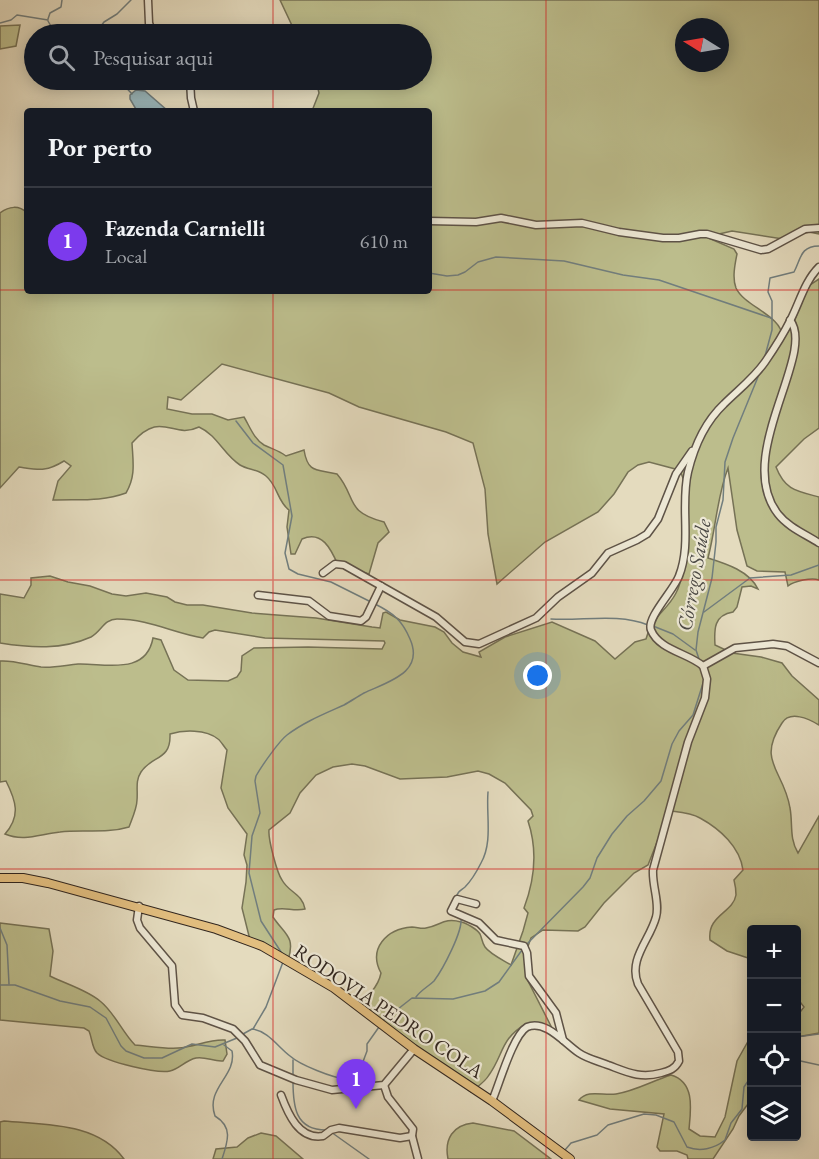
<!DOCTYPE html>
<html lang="pt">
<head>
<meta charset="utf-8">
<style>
	:root { --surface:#171b24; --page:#242831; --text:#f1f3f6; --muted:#9ea1a6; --line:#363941; --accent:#7c3aed }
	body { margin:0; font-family:"EB Garamond",serif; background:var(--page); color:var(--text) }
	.controls { position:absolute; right:18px; bottom:18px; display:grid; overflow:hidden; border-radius:6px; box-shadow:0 3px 15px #0003 }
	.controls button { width:54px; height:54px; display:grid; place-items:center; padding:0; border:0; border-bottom:2px solid var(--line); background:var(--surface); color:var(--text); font:30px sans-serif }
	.compass { position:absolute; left:675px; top:18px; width:54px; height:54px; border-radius:50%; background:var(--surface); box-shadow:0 3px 15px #0003; rotate:281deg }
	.you { position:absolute; left:538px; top:676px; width:21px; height:21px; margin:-15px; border:4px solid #fff; border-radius:50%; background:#1a73e8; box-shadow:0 0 0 9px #1a73e833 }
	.badge { display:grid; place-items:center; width:39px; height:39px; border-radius:50%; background:var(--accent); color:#fff; font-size:20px; font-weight:700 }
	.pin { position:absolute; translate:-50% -50px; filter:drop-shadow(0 2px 3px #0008) }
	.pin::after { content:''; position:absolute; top:32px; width:21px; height:18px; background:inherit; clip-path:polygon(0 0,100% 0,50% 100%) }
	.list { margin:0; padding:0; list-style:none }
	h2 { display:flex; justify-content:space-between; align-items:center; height:78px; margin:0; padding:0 24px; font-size:26px }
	h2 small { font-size:20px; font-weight:400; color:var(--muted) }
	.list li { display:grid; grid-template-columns:39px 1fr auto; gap:18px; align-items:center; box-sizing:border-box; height:108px; padding:0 24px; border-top:2px solid var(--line) }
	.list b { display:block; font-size:22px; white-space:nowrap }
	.list p { margin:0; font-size:20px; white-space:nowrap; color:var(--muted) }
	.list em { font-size:20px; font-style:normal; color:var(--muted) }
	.icon { flex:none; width:33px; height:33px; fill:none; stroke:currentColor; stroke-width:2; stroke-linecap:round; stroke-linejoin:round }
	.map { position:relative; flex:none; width:819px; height:1159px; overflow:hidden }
	.search { position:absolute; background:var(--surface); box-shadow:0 3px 15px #0003; left:24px; top:24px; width:408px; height:66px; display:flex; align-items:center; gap:15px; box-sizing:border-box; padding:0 21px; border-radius:33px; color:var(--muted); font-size:22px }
	.panel { position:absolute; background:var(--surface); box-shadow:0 3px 15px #0003; left:24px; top:108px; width:408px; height:186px; border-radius:6px }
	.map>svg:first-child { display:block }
</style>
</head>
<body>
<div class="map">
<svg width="819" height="1159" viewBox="0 0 819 1159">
	<rect width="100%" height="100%" fill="#e4dbbe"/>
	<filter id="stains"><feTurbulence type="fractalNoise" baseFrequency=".00333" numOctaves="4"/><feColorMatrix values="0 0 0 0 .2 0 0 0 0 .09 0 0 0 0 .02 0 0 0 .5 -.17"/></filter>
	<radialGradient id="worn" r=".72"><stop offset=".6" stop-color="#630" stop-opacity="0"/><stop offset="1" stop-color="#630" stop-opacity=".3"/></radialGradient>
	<g fill="#bcbd8c" stroke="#767256" stroke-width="1.5" fill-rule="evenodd">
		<path d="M280,0H819V234L809,232L783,239L732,231L706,237L734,249L737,254C735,264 732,278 736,288C744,306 782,316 782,336L792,327L807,287L819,279V428L804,439L776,467C785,490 796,491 819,497V580C812,577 794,581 788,586L785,572L757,571L747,566L737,530L728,468C717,496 716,528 708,558C727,564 749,571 758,589L751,586L742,587L737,607L733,612C714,615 714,629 715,645L732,653L761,657L782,663L792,676L819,700V725C809,719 790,710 782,723C756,762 784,770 790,808C793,824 789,838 798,853L819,816V1033L797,1037V1016L804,1007L797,998L796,930H752L751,959L727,951L710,940C707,915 733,913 736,895C736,890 735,884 734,880L743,870C740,847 720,829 700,818C692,813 681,812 672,811L667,817L648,865L634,873L604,903L585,927L578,931L543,930L531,938L527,949L526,977L554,1032L526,1024C500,1039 504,1054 489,1075C485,1082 477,1087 471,1092L356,1005C367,997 378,988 381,973C368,949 386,929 412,927C417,927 421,929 426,928C440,926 444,917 461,922C466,923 477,929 480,934C482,938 482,943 485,947C490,954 503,960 511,965L523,931L528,913L524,908C535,879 538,851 528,821L533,816L531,810L505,783L489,774L478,771L447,777L400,779L365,766L352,764L333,767L316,775L300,793L290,813L269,830C268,839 277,873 282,880C289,893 302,893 305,909C294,912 283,906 274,910L273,917C284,934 296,936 288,960L250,940L242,908L246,882L247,865L244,855L247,834L228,808L221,788L227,750C224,747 221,741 218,739C206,729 183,730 170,734C171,761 152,755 141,772C135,781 138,790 137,800C137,808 132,819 129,827C106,834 82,829 60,832C40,834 24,842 5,834C21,816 16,801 6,781L0,782V661C14,660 27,665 41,667C54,668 66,665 78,664C105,663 146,676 153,638L161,640L174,670L188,680L228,681L237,677L241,671L242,656L254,648L308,647L382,649L385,643L384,641L265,638L215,630L209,632L203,638C174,633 148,619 117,619C104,619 101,632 91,637C62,650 31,648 0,643V594L24,598L31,585V578L50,576L68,582L90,586L112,594L126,596L146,593L167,597L175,602L187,605H203L252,613L316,618L372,627L380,628L383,613L386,612L400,620L435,627L444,632L452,643L463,652L481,657L479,652L505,637L552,622L595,641L615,659L635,642L646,639C651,617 667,611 676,593C688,571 694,490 679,470L649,462L638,465L628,472L614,494L598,512L545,542L497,584L488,534L485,489L473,443L446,432L359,407L329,393L222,364L181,400L168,397L167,409L192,414H212L228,420L244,417C250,427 254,439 264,445C272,449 278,450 286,456L304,450C308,474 317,469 337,474C357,497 344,512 384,522L389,532L378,543L369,574L338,565C331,549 322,530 302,539L295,554H291L287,527L289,510C277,501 278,486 266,476C258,469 248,470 240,465C224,455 217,435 199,427C172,440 162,409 132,443C133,462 136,476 126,493C101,502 79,499 53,500L58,481L71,466L64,461C46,472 40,470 19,467L0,488V213C9,206 19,205 27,213V291H429V111H312L319,93L316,80H422V34H296ZM684,27H720V63H684Z"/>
		<polygon points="20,25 16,46 0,49 0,26"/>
		<path d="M0,923L49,929L53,951L50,976C66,984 87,990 100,1001C115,1013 122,1032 135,1045C149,1046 164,1049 178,1048C195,1047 208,1039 225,1040L227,1054L223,1061C214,1062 205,1056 196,1058C186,1060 179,1069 170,1071C158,1074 106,1062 97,1053C92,1048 92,1038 89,1031L84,1028L0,1020Z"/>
		<path d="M751,1036V1100L739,1116L733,1129L713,1159H688L687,1155L677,1151H660L657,1147L664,1114L610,1109L579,1100C588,1089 603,1096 616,1094C635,1091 652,1081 671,1075C695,1082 691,1109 689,1129L700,1136L715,1137L725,1117L737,1061Z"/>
		<path d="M4,1121C45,1125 97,1122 124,1159H0V1122Z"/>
		<path d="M473,1123L514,1131L551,1159H448C444,1139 453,1125 473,1123Z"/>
		<polygon points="261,1133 276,1136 303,1159 213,1159 216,1149 237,1147 248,1138"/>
	</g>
	<polygon fill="#9bb8bd" stroke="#717e7e" stroke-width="1.5" points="136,90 145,91 168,111 137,111 130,99 130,95"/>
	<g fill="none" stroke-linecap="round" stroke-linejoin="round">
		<g stroke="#717e7e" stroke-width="1.5">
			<polyline points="48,19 50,13 61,7 62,0"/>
			<polyline points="48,21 52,28 60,34"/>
			<polyline points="0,23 11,20 17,15 48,20"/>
			<polyline points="95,34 104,22 117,14 131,0"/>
			<polyline points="119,80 132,94"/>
			<polyline points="429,273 447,276 458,275 465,272 478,262 496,257 564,261 623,275 659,280 771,318"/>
			<path d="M765,356L772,330V301L768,292L770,278L794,272C801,259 800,246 819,246"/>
			<polyline points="236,421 253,443 283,465 292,516 285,553 289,569 298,574 331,582 371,602"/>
			<polyline points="704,612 750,578 791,575 819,565"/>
			<path d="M551,619C583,621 618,613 648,625"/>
			<polyline points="653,626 673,634 695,650"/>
			<polyline points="699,659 696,650 698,632 712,578 716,542 716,527 723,500 725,462 733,438 760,372"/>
			<path d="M456,898C458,891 460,891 465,887C471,881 477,871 481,863C493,842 486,815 488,792"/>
			<polyline points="0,928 7,945 9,984"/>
			<polyline points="527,944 583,887 590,878 597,858 612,834 627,816 644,801 661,781 672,744 679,731 693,715 704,680"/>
			<path d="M283,955L261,921L249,873L252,836L260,813L255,781L256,776C261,767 279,741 287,735C304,722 324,714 344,705C351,701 357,697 364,693C387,682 425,673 410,639C402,620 393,613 375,604"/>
			<polyline points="0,985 15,985 60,1001 90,1007 106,1018 121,1046 126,1051 144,1058 162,1058 192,1044 215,1047 237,1038"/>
			<path d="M416,997C421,990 429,986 434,981C443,969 463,931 461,918"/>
			<polyline points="384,1020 412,998 453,999 485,991 499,982 522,950"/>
			<polyline points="253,1029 266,1007 283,962"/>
			<path d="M243,1034L252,1029C268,1031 278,1047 290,1056C300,1065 333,1078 346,1079L361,1067L367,1051V1044L379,1027"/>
			<polyline points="796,1037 819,1034"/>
			<polyline points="293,1060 293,1075"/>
			<polyline points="796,1060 819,1065"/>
			<path d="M293,1081C293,1106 295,1130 326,1130"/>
			<polyline points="331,1132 369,1159"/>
			<path d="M565,1150L571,1143L597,1135L608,1125L644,1114L656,1115L674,1122L687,1147C700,1152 714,1149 725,1140L731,1123L742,1109L744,1087L752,1075"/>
			<path d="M222,1159C228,1141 233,1127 215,1116C205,1088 237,1076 232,1051L224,1045"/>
		</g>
		<g stroke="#5e5347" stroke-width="9">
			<g id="minor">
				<polyline points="148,0 149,23 153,34"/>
				<polyline points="190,80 191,98 194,111"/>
				<polyline points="429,221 476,222 501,218 536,225 582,223 619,232 663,238 679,238 700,234 707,234 761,250 768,249 805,229 819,228"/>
				<path d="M790,320C817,354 733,456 778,514C788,527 805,534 819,543"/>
				<polyline points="323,573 335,564 344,565 436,617 465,642 479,644 536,618 558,597 592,573 608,553 637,540 647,534 658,519 676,474 692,451"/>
				<polyline points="258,595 309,601 329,616 361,621 366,617 381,586"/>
				<polyline points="703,666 735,648 773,644 787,646 819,663"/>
				<polyline points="476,904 457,899 451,911 479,923 496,940 524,946 527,953 529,976 556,1013 563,1040"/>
				<polyline points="139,906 137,920 140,928 172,966 175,1005 182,1015 203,1018 233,1029 245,1041 260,1065 296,1080 332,1090 384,1085 414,1049"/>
				<polyline points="384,1085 388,1097 413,1129 412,1136 418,1159"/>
				<path d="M281,1095C288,1114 299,1140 323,1136L331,1130L339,1128L400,1138L412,1136"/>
				<path d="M492,1101C499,1085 513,1035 527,1027C546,1019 565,1044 579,1053C588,1059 598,1061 608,1065C627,1072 640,1079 661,1073C669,1071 675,1069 679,1061L678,1052L638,984C628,959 650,940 656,917C660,903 652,886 653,870L688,742L705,698L707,679L703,666C688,653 659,650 651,630C646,618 674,590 679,576C692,543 680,506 688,472C694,447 705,422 724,404C738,390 753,379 765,362C774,349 784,333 791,319C800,301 805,281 819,267"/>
			</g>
		</g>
		<g stroke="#31261f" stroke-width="10">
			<polyline id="major" points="0,878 23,878 48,883 216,929 262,946 334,988 414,1049 492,1101 570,1159"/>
		</g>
		<use href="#minor" stroke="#ede8d5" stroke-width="6"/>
		<use href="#major" stroke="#e2be7f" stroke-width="8"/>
	</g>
	<path fill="none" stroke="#d62828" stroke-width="1.5" stroke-opacity="0.55" d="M273,0V34M546,0V1159M273,80V111M0,290H27M429,290H819M273,291V1159M0,580H819M0,869H819"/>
	<g text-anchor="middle" stroke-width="4.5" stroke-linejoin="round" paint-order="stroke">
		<g font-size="20" fill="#31261f" stroke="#ede8d5">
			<text transform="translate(389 1011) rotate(34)" y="7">RODOVIA PEDRO COLA</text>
		</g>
		<g font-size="21" font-style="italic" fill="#4c4a46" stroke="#ede8d5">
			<text transform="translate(694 575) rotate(-80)" y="7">Córrego Saúde</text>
		</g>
	</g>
	<rect width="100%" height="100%" filter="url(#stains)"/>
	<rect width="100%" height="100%" fill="url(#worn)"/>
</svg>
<div class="controls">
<button>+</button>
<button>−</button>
<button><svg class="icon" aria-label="locate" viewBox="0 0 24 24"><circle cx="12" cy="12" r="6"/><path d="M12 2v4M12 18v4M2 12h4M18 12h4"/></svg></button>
<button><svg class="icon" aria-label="layers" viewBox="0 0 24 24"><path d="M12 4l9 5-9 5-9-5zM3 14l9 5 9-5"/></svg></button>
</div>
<svg class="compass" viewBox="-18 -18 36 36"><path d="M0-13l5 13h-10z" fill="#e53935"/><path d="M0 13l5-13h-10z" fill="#9ea1a6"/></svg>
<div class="you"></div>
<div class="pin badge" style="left:356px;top:1109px">1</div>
<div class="search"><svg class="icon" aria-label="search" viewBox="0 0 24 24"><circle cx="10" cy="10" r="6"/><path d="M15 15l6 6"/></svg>Pesquisar aqui</div>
<section class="panel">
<h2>Por perto<small></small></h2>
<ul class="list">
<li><span class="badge">1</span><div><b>Fazenda Carnielli</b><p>Local</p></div><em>610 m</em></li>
</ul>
</section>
</div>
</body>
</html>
